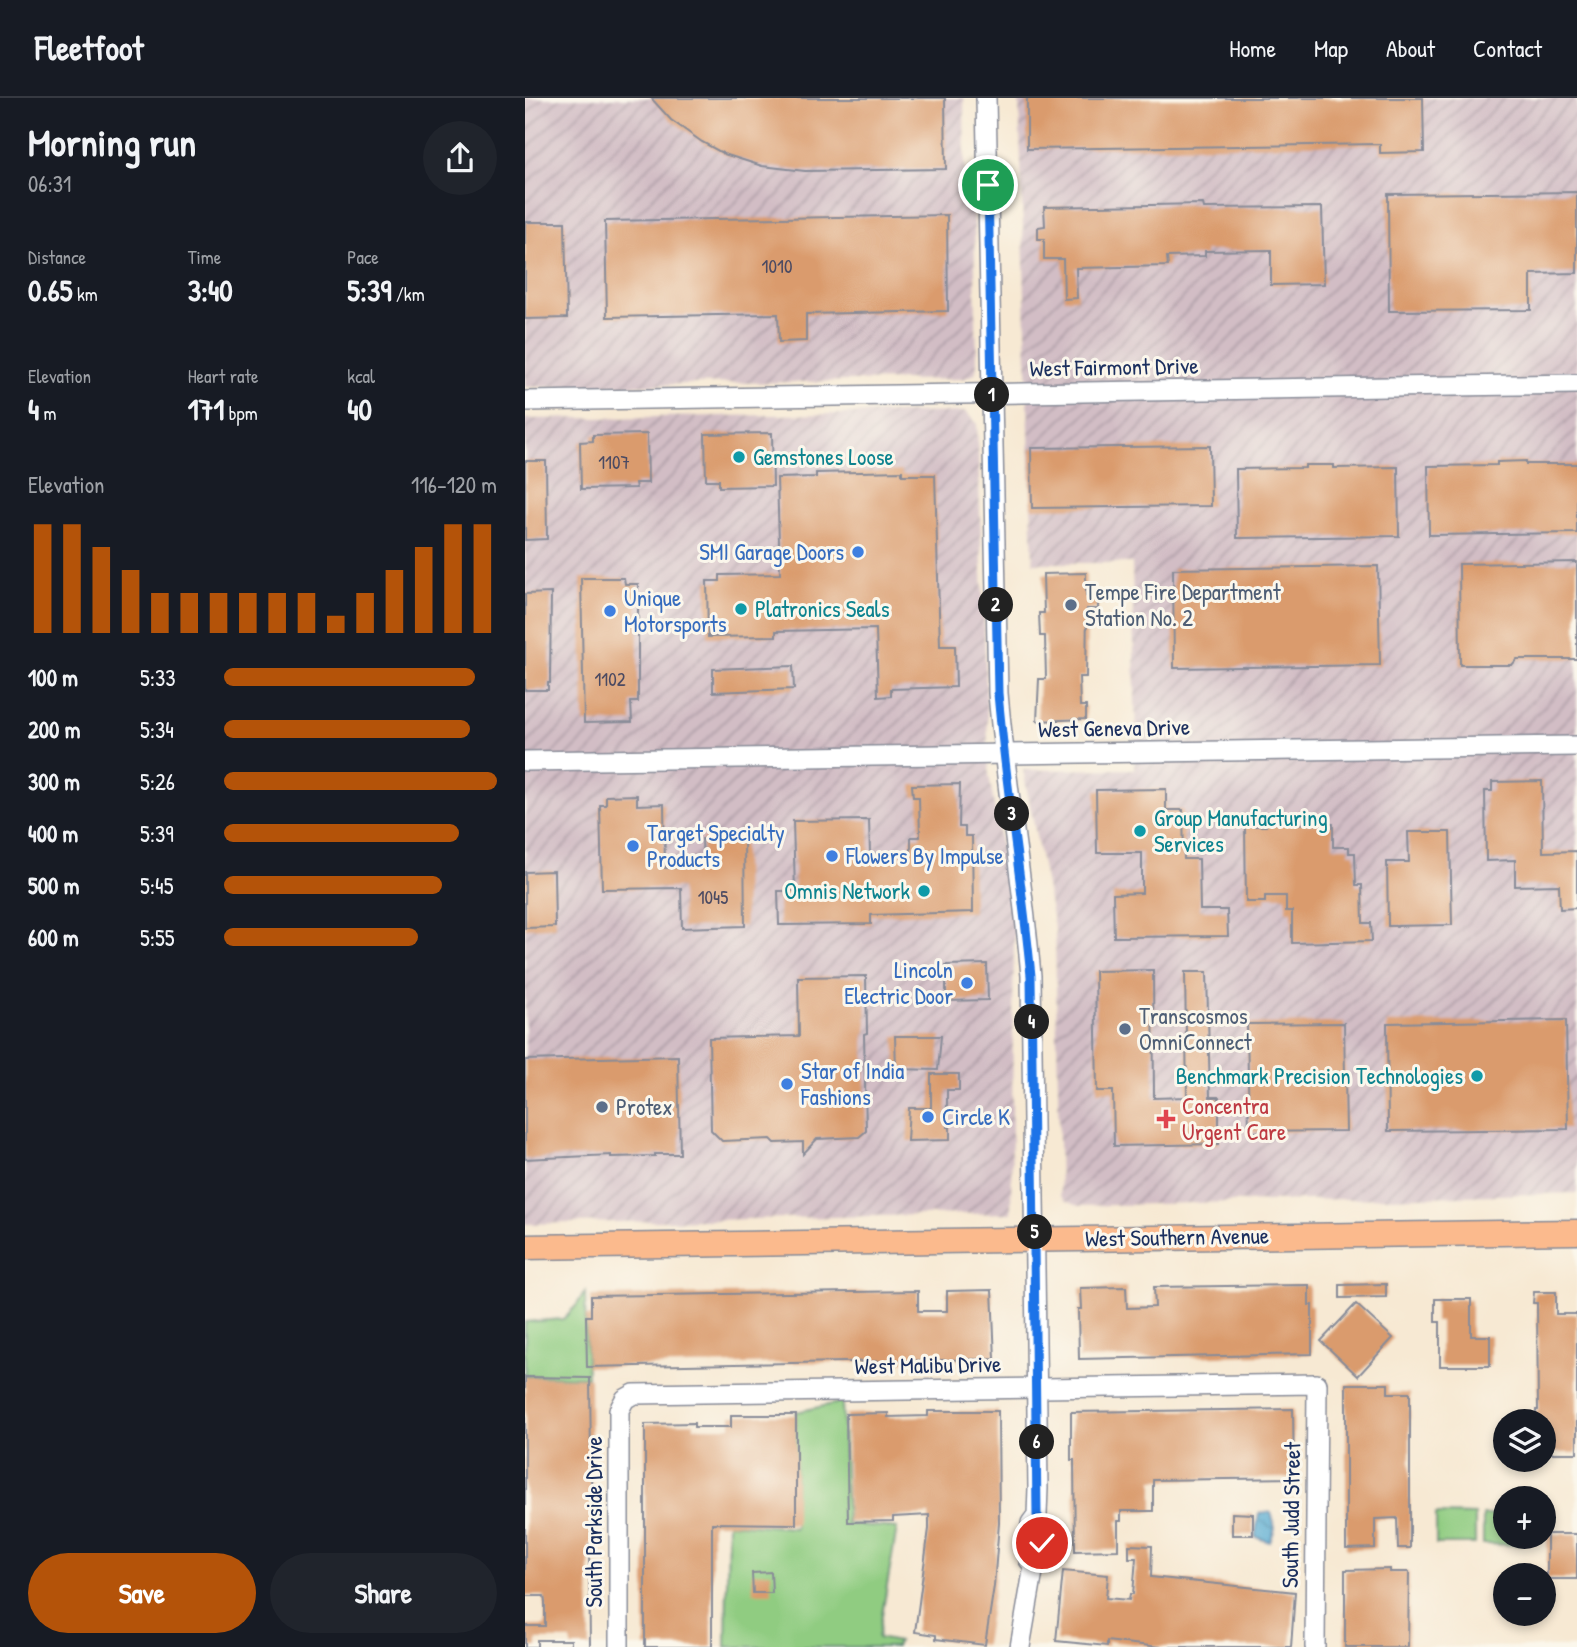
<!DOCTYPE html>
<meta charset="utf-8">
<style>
body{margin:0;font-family:"Patrick Hand",sans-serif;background:#20242c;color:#f1f3f6;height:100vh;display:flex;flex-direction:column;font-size:26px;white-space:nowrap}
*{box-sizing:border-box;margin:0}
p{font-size:23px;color:#9ea1a6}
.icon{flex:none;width:38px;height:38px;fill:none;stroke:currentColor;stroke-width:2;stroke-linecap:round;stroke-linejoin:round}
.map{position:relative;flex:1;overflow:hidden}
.side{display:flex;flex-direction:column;background:#171b24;width:525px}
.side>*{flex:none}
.controls{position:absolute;left:968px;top:1311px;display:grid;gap:14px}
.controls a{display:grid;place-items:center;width:63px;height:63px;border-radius:50%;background:#171b24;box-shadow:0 4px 10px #0003;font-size:35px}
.pin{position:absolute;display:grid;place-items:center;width:60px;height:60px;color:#fff;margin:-30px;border:4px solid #fff;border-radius:50%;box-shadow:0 2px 7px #0007}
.km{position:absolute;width:35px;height:35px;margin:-18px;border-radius:50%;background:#222;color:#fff;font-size:19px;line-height:35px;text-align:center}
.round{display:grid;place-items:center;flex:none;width:74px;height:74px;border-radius:37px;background:#20242c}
.overview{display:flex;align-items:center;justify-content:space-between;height:119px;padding:0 28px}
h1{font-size:38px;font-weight:700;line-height:52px}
.metrics{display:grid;grid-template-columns:repeat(3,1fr);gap:10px;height:119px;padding:7px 28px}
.metrics div{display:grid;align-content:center}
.metrics b{font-size:30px;font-weight:700}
.metrics small{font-size:19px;font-weight:400}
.metrics p{font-size:19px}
.chart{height:196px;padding:14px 28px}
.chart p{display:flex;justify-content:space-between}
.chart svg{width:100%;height:126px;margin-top:7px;stroke:#b45309;stroke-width:6}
.primary-button{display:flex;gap:14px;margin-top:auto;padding:14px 28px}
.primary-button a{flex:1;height:80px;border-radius:42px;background:#b45309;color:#fff;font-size:28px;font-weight:700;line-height:80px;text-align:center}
.primary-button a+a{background:#20242c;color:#f1f3f6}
ul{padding:0 28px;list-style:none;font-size:23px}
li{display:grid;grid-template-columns:112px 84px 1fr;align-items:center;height:52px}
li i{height:18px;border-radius:9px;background:#b45309}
header{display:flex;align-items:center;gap:42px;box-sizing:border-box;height:98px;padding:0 35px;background:#171b24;border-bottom:2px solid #363941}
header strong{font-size:33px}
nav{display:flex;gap:38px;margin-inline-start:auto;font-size:24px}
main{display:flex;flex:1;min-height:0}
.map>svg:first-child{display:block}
.industrial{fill:url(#industrial-furrows)}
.green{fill:#90cc81;stroke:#567e70;stroke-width:2}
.water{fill:url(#water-waves);stroke:#386d98;stroke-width:2}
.building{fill:#da9b6d}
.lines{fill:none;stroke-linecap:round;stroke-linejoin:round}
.minor-casing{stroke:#898c98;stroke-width:22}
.major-casing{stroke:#898c98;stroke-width:27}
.minor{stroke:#fff;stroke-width:19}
.major{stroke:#fbba8d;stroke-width:24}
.route-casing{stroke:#fff;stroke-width:14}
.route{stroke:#1a73e8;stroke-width:9}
.culture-dot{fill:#0f9aa8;stroke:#fbf7ec;stroke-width:2.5}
.shop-dot{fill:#3f7fe0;stroke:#fbf7ec;stroke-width:2.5}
.service-dot{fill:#5c6f8a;stroke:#fbf7ec;stroke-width:2.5}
.health-dot{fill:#e0444e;stroke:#fbf7ec;stroke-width:2.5}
.labels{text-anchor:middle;stroke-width:6;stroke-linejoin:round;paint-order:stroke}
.number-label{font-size:19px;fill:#4b4a62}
.street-label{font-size:23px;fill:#1b2f5e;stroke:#fbf7ec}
.culture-label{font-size:23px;fill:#0d838f;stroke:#fbf7ec;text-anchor:start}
.shop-label{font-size:23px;fill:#366cbe;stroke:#fbf7ec;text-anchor:start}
.service-label{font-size:23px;fill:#4e5e75;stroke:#fbf7ec;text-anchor:start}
.health-label{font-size:23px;fill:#be3a42;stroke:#fbf7ec;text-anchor:start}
</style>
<header>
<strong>Fleetfoot</strong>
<nav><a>Home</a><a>Map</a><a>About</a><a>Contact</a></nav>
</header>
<main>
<section class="side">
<div class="overview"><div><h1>Morning run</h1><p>06:31</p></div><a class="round"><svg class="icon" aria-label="share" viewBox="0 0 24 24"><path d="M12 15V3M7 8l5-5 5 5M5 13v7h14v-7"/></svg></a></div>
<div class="metrics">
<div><p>Distance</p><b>0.65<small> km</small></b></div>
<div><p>Time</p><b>3:40</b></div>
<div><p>Pace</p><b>5:39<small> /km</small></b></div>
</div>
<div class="metrics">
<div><p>Elevation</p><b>4<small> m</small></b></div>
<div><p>Heart rate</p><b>171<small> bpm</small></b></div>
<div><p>kcal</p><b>40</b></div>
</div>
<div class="chart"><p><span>Elevation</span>116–120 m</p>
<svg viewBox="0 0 160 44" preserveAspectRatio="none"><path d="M5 44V6M15 44V6M25 44V14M35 44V22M45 44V30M55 44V30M65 44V30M75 44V30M85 44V30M95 44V30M105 44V38M115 44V30M125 44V22M135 44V14M145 44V6M155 44V6"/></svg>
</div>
<ul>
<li><b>100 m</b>5:33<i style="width:92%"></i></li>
<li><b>200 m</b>5:34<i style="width:90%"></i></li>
<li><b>300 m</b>5:26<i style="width:100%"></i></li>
<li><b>400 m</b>5:39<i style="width:86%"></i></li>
<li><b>500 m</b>5:45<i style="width:80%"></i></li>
<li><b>600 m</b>5:55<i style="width:71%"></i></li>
</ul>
<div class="primary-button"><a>Save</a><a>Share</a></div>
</section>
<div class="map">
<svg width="1052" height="1549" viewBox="0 0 1052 1549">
<defs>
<pattern id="industrial-furrows" width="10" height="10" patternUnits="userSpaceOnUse" patternTransform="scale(1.75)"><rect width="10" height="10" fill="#d2bdc5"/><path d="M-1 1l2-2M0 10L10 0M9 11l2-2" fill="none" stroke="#aa9aa3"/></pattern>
<pattern id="water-waves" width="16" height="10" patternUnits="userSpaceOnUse" patternTransform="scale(1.75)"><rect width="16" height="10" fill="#56abd2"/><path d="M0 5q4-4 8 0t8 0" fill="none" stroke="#468cae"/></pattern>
</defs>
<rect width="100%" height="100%" fill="#fbf7ec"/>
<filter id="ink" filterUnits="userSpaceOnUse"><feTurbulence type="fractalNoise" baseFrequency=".0143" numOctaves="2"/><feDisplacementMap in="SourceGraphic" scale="14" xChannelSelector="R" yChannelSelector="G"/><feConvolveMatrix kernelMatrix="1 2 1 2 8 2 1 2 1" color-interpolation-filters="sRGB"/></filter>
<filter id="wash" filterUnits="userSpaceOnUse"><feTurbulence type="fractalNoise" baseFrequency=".00686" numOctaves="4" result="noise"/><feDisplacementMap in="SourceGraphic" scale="28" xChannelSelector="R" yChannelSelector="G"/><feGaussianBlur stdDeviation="1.57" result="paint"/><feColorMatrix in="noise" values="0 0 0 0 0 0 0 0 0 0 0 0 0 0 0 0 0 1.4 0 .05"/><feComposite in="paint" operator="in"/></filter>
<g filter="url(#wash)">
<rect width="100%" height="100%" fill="#f7e9d3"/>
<g class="industrial">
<polygon points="0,0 439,0 440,73 448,73 452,268 450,276 438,281 0,289"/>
<polygon points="494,0 1052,0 1052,1095 553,1108 539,1102 535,1097 530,833 498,672 609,671 611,639 607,465 508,465"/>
<polygon points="440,314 452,325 464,676 489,832 486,1115 0,1126 0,321"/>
</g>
<g class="green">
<polygon points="60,1194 62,1279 0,1278 0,1224 38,1221 51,1208"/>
<polygon points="317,1304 322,1426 372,1430 353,1540 373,1544 371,1549 201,1549 203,1425 270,1430 271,1314"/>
<polygon points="911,1416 950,1417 950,1446 911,1446"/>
<polygon points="958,1417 980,1417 980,1438 996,1439 996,1447 958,1446"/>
</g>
<polygon class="water" points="746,1414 750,1430 745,1444 730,1439 734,1415"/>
<g id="blocks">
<g class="building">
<polygon points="126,0 420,0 421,71 280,73 237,68 199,56 177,44 146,22"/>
<polygon points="502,0 898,0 899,54 855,55 855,46 502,51"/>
<polygon points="1052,94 1052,175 1006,176 1006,212 864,213 863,96"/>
<polygon points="678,106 679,110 797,109 799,186 746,187 746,152 680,153 680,158 642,159 643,168 551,170 552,200 539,201 538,161 519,161 519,141 513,141 513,129 520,128 519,109"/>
<polygon points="422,117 423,213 281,216 281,243 254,244 253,216 82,219 80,123"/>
<polygon points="0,124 40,124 42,220 0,221"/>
<polygon points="247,335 248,388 194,389 194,382 181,382 180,336"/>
<polygon points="122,336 123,385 110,385 111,390 56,391 55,344 68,343 68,337"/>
<polygon points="685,348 686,408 507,410 506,350"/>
<polygon points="0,363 21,363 22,441 0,442"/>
<polygon points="1001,363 1001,366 1052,366 1052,435 904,437 903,368 972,367 972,364"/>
<polygon points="780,367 809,367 809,370 873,369 874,438 712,440 711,371 780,370"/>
<polygon points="377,373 377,377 410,377 415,548 430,548 431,589 366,591 366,598 353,599 351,531 251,533 251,538 183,539 182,483 195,483 195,477 255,476 252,380 291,379 291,375"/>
<polygon points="1052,464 1052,561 992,561 987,567 935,567 934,466"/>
<polygon points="853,468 855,567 649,570 648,471"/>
<polygon points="561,475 561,498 573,498 573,511 562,511 561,579 554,579 555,608 561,608 561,621 512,623 514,581 521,581 520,538 515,538 514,515 519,515 518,476"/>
<polygon points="56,480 99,480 100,486 113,486 113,604 106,604 107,624 59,625"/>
<polygon points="26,495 25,585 23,585 23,592 0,592 0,496"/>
<polygon points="268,568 269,591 188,594 188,571"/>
<polygon points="1017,683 1018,754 1052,753 1052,810 1035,811 1034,787 990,788 990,762 961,763 960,693 967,693 967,684"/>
<polygon points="435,686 434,729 440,729 440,738 447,738 448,814 346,817 346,826 254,827 253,793 270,793 268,723 344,722 345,755 386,755 386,739 395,739 394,699 388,699 387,687"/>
<polygon points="641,691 641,712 658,712 659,761 674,761 675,812 702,812 703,838 589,839 588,796 617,795 617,755 572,755 571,692"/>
<polygon points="112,697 112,707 139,706 140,770 178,769 177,741 219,741 220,828 157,830 156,790 77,791 75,707 81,707 81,698"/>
<polygon points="741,725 808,726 808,749 824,749 824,755 830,755 831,787 837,787 838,825 846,825 847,843 767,845 767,813 761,813 761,798 740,798 740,804 721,804 720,728 741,728"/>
<polygon points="883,734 925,734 927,827 863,828 862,764 884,764"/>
<polygon points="29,773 30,829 0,830 0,774"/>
<polygon points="462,866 463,902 421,903 421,867"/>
<polygon points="628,872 629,1000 662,999 660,874 682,874 685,999 694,999 694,1046 589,1048 588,993 572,993 570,873"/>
<polygon points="341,878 342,935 339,936 341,1033 334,1039 292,1041 278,1056 278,1044 250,1045 246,1041 197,1043 186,1032 184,940 274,938 273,879"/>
<polygon points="1041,922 1043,1031 863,1033 862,925"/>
<polygon points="819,925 821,1033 724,1034 722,926"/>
<polygon points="370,938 416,938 413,972 371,971"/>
<polygon points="153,958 155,1056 130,1056 130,1058 86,1059 86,1057 0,1061 0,962"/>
<polygon points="406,976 434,976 434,992 422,992 422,1029 425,1029 425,1042 382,1043 384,1010 406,1010"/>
<polygon points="861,1186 861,1199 815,1200 815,1187"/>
<polygon points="784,1187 784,1207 787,1207 787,1256 554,1261 553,1211 556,1211 555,1190 601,1189 602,1210 630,1209 629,1189"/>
<polygon points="467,1192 470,1261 62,1269 61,1218 66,1218 66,1198 393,1193 393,1213 422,1213 422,1193"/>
<polygon points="1009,1194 1031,1194 1031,1216 1052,1216 1052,1355 1018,1355 1018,1323 1011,1323 1011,1312 1013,1312 1012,1205 1008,1205"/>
<polygon points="910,1201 946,1201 946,1238 965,1238 965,1268 915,1268 915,1224 910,1224"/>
<polygon points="831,1206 868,1240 833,1278 796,1243"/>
<polygon points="0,1279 65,1280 67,1446 64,1446 65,1549 46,1549 46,1542 12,1542 12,1549 0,1549 0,1528 20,1528 20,1504 19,1498 0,1498"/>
<polygon points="821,1286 863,1286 863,1295 885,1295 885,1450 873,1450 872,1420 850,1421 850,1450 821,1451"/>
<polygon points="768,1311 769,1380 628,1382 628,1413 596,1413 596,1423 593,1423 593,1452 550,1453 549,1362 546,1362 546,1314"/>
<polygon points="403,1313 473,1313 474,1425 469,1488 460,1547 411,1541 411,1537 390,1534 404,1431 404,1417 368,1419 368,1423 323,1424 321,1316 363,1315 363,1319 403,1318"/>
<polygon points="206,1317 271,1317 271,1426 187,1425 187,1549 120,1549 120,1326 169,1325 169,1329 206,1329"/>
<polygon points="707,1415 728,1416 728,1437 707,1437"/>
<rect x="1022" y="1436" width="30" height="45"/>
<polygon points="604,1447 627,1448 626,1479 770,1494 766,1549 635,1549 582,1543 582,1548 531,1543 538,1473 583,1477 581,1500 604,1502 605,1496 608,1496 611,1460 604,1460"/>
<polygon points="865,1471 865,1474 884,1474 883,1549 820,1549 820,1472"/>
<polygon points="246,1474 247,1495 228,1495 227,1475"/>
</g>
</g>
</g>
<g filter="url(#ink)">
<use href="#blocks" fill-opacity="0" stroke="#898c98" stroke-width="2"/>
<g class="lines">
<defs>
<g id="minor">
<path d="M 461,0 L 473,595 C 481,690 498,783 506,878 L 513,1390 L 512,1417 L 506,1425 L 504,1462 L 509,1468"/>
<polyline points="0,303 1052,286"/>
<polyline points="0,663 1052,648"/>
<polyline points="94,1549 94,1312 100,1301 109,1296 792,1286 790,1549"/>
<polyline points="495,1549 509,1468 516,1460"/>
</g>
<polyline id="major" points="0,1149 1052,1134"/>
</defs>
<use href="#minor" class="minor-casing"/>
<use href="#major" class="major-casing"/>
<use href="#minor" class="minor"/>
<use href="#major" class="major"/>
</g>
</g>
<g class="lines" filter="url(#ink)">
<defs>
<path id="route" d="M 463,87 L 473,595 C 481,690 497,783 506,878 L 512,1417 L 519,1426 L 517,1445"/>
</defs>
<use href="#route" class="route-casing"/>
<use href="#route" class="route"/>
</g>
<g class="culture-dot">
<circle cx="214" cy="359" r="7"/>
<circle cx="216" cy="511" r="7"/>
<circle cx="615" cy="733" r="7"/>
<circle cx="399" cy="793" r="7"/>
<circle cx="952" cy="978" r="7"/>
</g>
<g class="shop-dot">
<circle cx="333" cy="454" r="7"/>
<circle cx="85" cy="513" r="7"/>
<circle cx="108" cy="748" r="7"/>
<circle cx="307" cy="758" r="7"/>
<circle cx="442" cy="885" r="7"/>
<circle cx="262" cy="986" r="7"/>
<circle cx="403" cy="1019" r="7"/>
</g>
<g class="service-dot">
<circle cx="546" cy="507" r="7"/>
<circle cx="600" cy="931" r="7"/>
<circle cx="77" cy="1009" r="7"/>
</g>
<path class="health-dot" d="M637.5 1010.5h7v7h7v7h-7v7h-7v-7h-7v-7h7z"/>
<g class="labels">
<g class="number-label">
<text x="252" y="175">1010</text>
<text x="89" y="371">1107</text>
<text x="85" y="588">1102</text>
<text x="188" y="806">1045</text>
</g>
<g class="street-label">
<text transform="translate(589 269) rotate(-1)" y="8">West Fairmont Drive</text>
<text transform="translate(589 630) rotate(-1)" y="8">West Geneva Drive</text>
<text transform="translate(652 1139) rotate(-1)" y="8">West Southern Avenue</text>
<text transform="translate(403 1267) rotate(-1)" y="8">West Malibu Drive</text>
<text transform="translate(766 1417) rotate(-89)" y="8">South Judd Street</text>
<text transform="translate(69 1424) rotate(-90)" y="8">South Parkside Drive</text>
</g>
<g class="culture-label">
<text x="228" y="367">Gemstones Loose</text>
<text x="230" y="519">Platronics Seals</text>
<text x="629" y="728">Group Manufacturing<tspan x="629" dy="26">Services</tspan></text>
<text x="385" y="801" text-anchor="end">Omnis Network</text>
<text x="938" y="986" text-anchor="end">Benchmark Precision Technologies</text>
</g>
<g class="shop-label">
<text x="319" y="462" text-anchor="end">SMI Garage Doors</text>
<text x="99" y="508">Unique<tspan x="99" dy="26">Motorsports</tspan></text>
<text x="122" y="743">Target Specialty<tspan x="122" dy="26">Products</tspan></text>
<text x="321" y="766">Flowers By Impulse</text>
<text x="428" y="880" text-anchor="end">Lincoln<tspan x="428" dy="26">Electric Door</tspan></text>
<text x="276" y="981">Star of India<tspan x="276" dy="26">Fashions</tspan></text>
<text x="417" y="1027">Circle K</text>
</g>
<g class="service-label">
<text x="560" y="502">Tempe Fire Department<tspan x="560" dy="26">Station No. 2</tspan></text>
<text x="614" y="926">Transcosmos<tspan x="614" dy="26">OmniConnect</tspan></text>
<text x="91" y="1017">Protex</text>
</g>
<g class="health-label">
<text x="657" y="1016">Concentra<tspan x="657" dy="26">Urgent Care</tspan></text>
</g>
</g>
</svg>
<div class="controls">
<a><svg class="icon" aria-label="layers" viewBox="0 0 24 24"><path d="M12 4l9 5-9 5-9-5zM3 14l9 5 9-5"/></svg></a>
<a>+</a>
<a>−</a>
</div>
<div class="pin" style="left:463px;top:87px;background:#1e9e55"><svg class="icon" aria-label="arrive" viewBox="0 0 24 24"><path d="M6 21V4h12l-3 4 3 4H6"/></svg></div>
<div class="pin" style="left:517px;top:1445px;background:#d93025"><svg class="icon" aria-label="check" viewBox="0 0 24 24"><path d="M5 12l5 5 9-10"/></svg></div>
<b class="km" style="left:467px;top:297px">1</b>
<b class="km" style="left:471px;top:507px">2</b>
<b class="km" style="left:487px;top:716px">3</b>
<b class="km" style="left:507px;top:924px">4</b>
<b class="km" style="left:510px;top:1134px">5</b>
<b class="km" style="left:512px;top:1344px">6</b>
</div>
</main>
